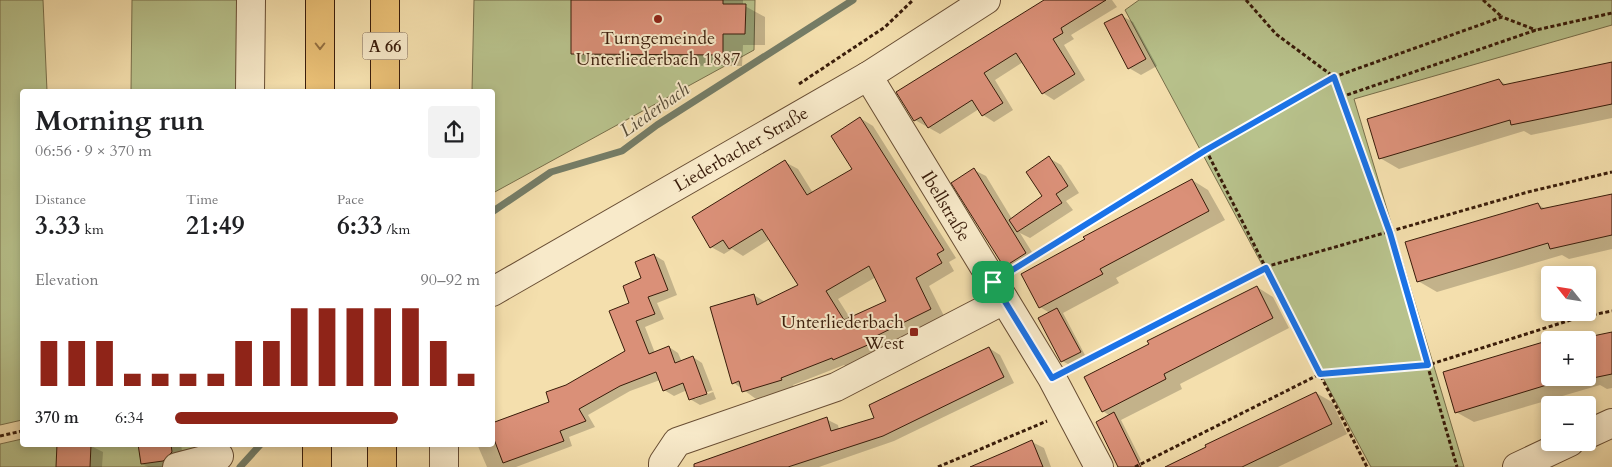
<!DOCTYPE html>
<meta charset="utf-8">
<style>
body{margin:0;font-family:Cardo,serif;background:#f2f2f2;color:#202124;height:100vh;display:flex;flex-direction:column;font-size:19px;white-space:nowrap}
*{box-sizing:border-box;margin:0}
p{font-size:16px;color:#757577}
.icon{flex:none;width:28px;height:28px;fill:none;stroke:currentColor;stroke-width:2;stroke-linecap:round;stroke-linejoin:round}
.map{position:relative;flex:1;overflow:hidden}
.drawer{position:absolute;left:20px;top:89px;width:475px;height:358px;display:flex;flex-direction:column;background:#fff;border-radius:5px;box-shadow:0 2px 8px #0003}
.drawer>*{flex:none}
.needle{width:32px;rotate:300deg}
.buttons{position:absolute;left:1541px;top:266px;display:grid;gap:10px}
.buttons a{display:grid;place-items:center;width:55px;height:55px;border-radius:5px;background:#fff;box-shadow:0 2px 8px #0003;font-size:25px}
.pin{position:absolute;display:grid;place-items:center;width:42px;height:42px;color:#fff;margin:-21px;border-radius:10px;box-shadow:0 2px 8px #0006}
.round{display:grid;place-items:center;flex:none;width:52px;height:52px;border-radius:5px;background:#f2f2f2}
.summary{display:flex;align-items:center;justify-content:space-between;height:85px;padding:0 15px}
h1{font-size:28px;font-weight:700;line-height:38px}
.stats{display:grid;grid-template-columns:repeat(3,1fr);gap:8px;height:85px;padding:5px 15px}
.stats div{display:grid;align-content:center}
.stats b{font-size:25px;font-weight:700}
.stats small{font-size:14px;font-weight:400}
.stats p{font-size:14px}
.chart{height:140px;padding:10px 15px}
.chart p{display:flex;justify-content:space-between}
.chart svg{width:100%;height:90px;margin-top:5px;stroke:#8f2418;stroke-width:6}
ul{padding:0 15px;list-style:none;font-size:16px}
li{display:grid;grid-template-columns:80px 60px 1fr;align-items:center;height:38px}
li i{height:12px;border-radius:6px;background:#8f2418}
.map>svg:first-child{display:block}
.green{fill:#b8c28c;stroke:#786f4b}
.shadow{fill:#0003;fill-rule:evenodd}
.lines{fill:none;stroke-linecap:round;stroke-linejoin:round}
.stream{stroke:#757d67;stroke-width:7}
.building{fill:#da9078;stroke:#391c0a;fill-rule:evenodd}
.minor-casing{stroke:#684d33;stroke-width:30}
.highway-casing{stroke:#391c0a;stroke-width:30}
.path{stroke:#391c0a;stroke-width:3;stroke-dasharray:4 2.5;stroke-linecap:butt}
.minor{stroke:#f8eaca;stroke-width:28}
.highway{stroke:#eac076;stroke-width:28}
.oneway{stroke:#926e40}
.route-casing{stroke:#fff;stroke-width:10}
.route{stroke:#1a73e8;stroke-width:6}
.poi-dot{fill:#8f2418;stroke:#f8eaca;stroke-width:2}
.labels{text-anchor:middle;stroke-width:4;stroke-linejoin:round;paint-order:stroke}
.shield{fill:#f8eaca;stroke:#725a44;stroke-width:1}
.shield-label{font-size:16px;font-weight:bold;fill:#391c0a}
.poi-label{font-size:18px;fill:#391c0a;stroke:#f8eaca}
.street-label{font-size:18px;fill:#391c0a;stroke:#f8eaca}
.water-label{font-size:19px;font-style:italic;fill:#574c38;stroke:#f8eaca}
</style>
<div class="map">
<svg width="1612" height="467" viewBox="0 0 1612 467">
<rect width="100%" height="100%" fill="#f4dfad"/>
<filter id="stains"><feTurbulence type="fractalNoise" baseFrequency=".004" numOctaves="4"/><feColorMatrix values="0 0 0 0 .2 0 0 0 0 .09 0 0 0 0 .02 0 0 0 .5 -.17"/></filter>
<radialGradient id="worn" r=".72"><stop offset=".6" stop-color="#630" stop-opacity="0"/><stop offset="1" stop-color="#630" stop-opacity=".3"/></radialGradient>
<g class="green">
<polygon points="0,0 43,0 47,91 22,91 22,420 0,425"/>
<polygon points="132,0 238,0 237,91 131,91"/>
<polygon points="474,0 755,0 754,50 493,193 492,91 472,91"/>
<polygon points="1139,0 1612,0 1612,25 1354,99 1464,467 1371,467 1125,10"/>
<polygon points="22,439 22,444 202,444 207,467 0,467 0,444"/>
</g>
<g class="shadow">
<polygon points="572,0 743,0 743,5 765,17 765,45 743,45 742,66 592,65 572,53"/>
<polygon points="1046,0 1112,0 1117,7 1071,35 1074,39 1064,45 1085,80 1054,100 1043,93 1023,62 995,80 1013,110 994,122 983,115 979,109 940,134 915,120"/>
<polygon points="1122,16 1133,22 1157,66 1141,75 1129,68"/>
<polygon points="1612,65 1612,118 1531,135 1524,131 1399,169 1380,158 1499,80 1508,86"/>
<path d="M 860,118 L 873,126 L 956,258 L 949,262 L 954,271 L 929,286 L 944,316 L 880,347 L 882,351 L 847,367 L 844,365 L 793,385 L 794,387 L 756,399 L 734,383 L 754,295 L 765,302 L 799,286 L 770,239 L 743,256 L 732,249 L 724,254 L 711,247 L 785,162 L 798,169 L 813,193 L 854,169 ZM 876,277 L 888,301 L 850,318 L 838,299 Z"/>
<polygon points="1049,158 1061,165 1079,193 1066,201 1073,210 1030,238 1020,233 1037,260 1017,272 1005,266 974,170 986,176 1012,219 1044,196"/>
<polygon points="1192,180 1208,190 1225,220 1116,278 1119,283 1063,313 1085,355 1068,364 1062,361 1050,313 1040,307"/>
<polygon points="1612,195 1612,249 1569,259 1562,255 1437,292 1418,281 1537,204 1546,209"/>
<path d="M 654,255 L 664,261 L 677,295 L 657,303 L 664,319 L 645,327 L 655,353 L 669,347 L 678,353 L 682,362 L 693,357 L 702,363 L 716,399 L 700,405 L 690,399 L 687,390 L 674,396 L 664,390 L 660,380 L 630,391 L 588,415 L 595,427 L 569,437 L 572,446 L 516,467 L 487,467 L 477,444 L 492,444 L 492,417 L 495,423 L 551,402 L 566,386 L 627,352 L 631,304 ZM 713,390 L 713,392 L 695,399 L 695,397 Z"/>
<polygon points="1257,287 1273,297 1289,328 1180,384 1182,389 1121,420 1141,460 1128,467 1122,467 1110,416 1103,411"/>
<polygon points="1612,333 1612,388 1607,389 1600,385 1474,422 1456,412 1550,342 1550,378 1588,378 1588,340 1556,340 1575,334 1584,339"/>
<polygon points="989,348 1000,355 1014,383 894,441 819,467 704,467 826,419 838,425 839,430 876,418"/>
<polygon points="1316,393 1332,402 1347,434 1278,467 1168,467"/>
<polygon points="1032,442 1044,448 1051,467 974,467"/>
<polygon points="59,444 91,446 103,452 102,467 57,467"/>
<polygon points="139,444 181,444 183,459 175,467 148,467 142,464"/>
</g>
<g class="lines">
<g class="stream">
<polyline points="492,212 551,172 622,151 657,125 853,0"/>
<polyline points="240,467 261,444"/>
</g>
</g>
<g class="building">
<polygon points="571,0 723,0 723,4 746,4 745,34 723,34 723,55 571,54"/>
<polygon points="1044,0 1106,0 1061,28 1063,33 1053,39 1075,74 1042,94 1016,53 984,73 1003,103 982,116 972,100 928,128 921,117 914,121 896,92"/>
<polygon points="1122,14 1146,59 1128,69 1104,23"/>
<polygon points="1612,62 1612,104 1511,125 1510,120 1379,159 1367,119 1499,79 1503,85"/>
<path d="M 860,117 L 944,250 L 937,254 L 942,263 L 916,278 L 931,309 L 868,340 L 870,344 L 833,360 L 832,358 L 781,378 L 782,380 L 742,392 L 739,381 L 732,384 L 710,307 L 754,294 L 757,305 L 798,285 L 762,229 L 729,249 L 723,240 L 710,248 L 692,217 L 785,160 L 807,195 L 852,169 L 831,136 ZM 869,266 L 886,301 L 844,320 L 826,291 Z"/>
<polygon points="1049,156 1068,186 1056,194 1062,203 1017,232 1009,220 1042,196 1026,172"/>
<polygon points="974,168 1026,253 1004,267 951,183"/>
<polygon points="1192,179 1209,211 1100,269 1103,274 1039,308 1021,274 1085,239 1083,237"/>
<polygon points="1612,194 1612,235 1550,249 1548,243 1417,282 1405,242 1538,203 1541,209"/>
<polygon points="654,254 668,290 648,297 655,314 636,321 649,354 669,346 675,363 693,356 707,394 689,400 683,383 663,391 656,372 620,386 579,409 586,421 560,431 564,441 503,463 492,434 492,423 549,402 546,392 566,385 625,351 609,311 629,303 623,286 641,278 635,262"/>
<polygon points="1257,286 1273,318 1164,374 1166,379 1102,412 1084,377 1149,344 1147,341"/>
<polygon points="1057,308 1081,352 1061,362 1038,318"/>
<polygon points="1612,332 1612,374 1588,379 1588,337"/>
<polygon points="1550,340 1550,384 1455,413 1443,372"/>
<polygon points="989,347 1004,377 883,436 788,467 694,467 694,464 827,417 831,431 874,418 869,405"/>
<polygon points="1316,392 1332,424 1242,467 1165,467 1206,447 1205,445"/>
<polygon points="1114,412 1141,467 1118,467 1096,422"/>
<polygon points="1032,440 1043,467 970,467 1012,449"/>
<polygon points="57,444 91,445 90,467 56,467"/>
<polygon points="138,444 171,444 172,452 163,461 141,464"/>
</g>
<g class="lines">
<defs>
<g id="minor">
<polyline points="868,76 1052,378 1099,467"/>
<polyline points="250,91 251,0"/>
<polyline points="492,292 868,76 986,0"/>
<polyline points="1588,434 1612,423"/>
<polyline points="444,444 444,467"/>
<polyline points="177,467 219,456"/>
<polyline points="663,467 663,463 677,442 836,387 1004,300"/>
<polyline points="1517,467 1570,442"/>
</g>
<g id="highway">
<polyline points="320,91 320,0"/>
<polyline points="385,91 385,0"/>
<polyline points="317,467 317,444"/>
<polyline points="382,467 382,444"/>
</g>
</defs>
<use href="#minor" class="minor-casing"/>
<use href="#highway" class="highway-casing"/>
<g class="path">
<polyline points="1246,0 1276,34 1334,77 1502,17 1536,30"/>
<polyline points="1483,0 1502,17"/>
<polyline points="799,84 885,27 913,0"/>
<polyline points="1341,97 1536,30 1612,13"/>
<polyline points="1206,150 1367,467"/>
<polyline points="1014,269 1206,150 1334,77 1389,233 1457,467"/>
<polyline points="1075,366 1265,267 1528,192 1612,172"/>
<polyline points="0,436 22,431"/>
<polyline points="938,467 1047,421"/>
<polyline points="1135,467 1320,374 1428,365 1577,318 1612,311"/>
</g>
<use href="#minor" class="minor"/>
<use href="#highway" class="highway"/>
</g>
<defs><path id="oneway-chevron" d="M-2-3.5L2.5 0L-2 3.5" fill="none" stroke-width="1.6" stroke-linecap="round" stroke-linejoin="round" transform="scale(1.25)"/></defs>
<use class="oneway" href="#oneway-chevron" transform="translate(320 46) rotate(90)"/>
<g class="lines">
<defs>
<polygon id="route" points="1334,77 1390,233 1428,365 1320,374 1266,268 1052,378 993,282 1206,150"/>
</defs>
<use href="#route" class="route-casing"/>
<use href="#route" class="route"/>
</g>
<g class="poi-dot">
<circle cx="658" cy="19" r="5"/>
<rect x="909" y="327" width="10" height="10" rx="2.5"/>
</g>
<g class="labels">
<rect class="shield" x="362.5" y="32.5" width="45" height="27" rx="4"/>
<g class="shield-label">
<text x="385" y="52">A 66</text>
</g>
<g class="poi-label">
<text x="658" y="44">Turngemeinde<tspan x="658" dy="21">Unterliederbach 1887</tspan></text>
<text x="904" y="328" text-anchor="end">Unterliederbach<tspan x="904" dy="21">West</tspan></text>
</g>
<g class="street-label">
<text transform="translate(741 149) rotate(-30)" y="6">Liederbacher Straße</text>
<text transform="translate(946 206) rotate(59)" y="6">Ibellstraße</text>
</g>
<g class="water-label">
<text transform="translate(654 109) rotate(-35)" y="7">Liederbach</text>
</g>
</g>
<rect width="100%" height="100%" filter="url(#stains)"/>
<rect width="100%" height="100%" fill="url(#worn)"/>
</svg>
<div class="buttons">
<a><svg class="needle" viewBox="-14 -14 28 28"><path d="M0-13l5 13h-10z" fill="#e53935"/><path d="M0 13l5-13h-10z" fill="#757577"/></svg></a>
<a>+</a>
<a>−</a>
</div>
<div class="pin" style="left:993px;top:282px;background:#1e9e55"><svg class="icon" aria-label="arrive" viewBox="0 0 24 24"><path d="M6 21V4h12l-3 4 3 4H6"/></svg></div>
<section class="drawer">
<div class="summary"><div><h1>Morning run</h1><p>06:56 · 9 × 370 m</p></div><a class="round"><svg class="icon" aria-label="share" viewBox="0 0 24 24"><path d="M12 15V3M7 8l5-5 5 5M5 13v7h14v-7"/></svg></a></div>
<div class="stats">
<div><p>Distance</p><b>3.33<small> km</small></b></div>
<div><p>Time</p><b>21:49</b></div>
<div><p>Pace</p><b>6:33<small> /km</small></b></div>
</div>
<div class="chart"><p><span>Elevation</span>90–92 m</p>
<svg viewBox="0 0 160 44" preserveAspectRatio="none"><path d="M5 44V22M15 44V22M25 44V22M35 44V38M45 44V38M55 44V38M65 44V38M75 44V22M85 44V22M95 44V6M105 44V6M115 44V6M125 44V6M135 44V6M145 44V22M155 44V38"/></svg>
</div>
<ul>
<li><b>370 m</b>6:34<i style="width:73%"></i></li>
</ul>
</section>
</div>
